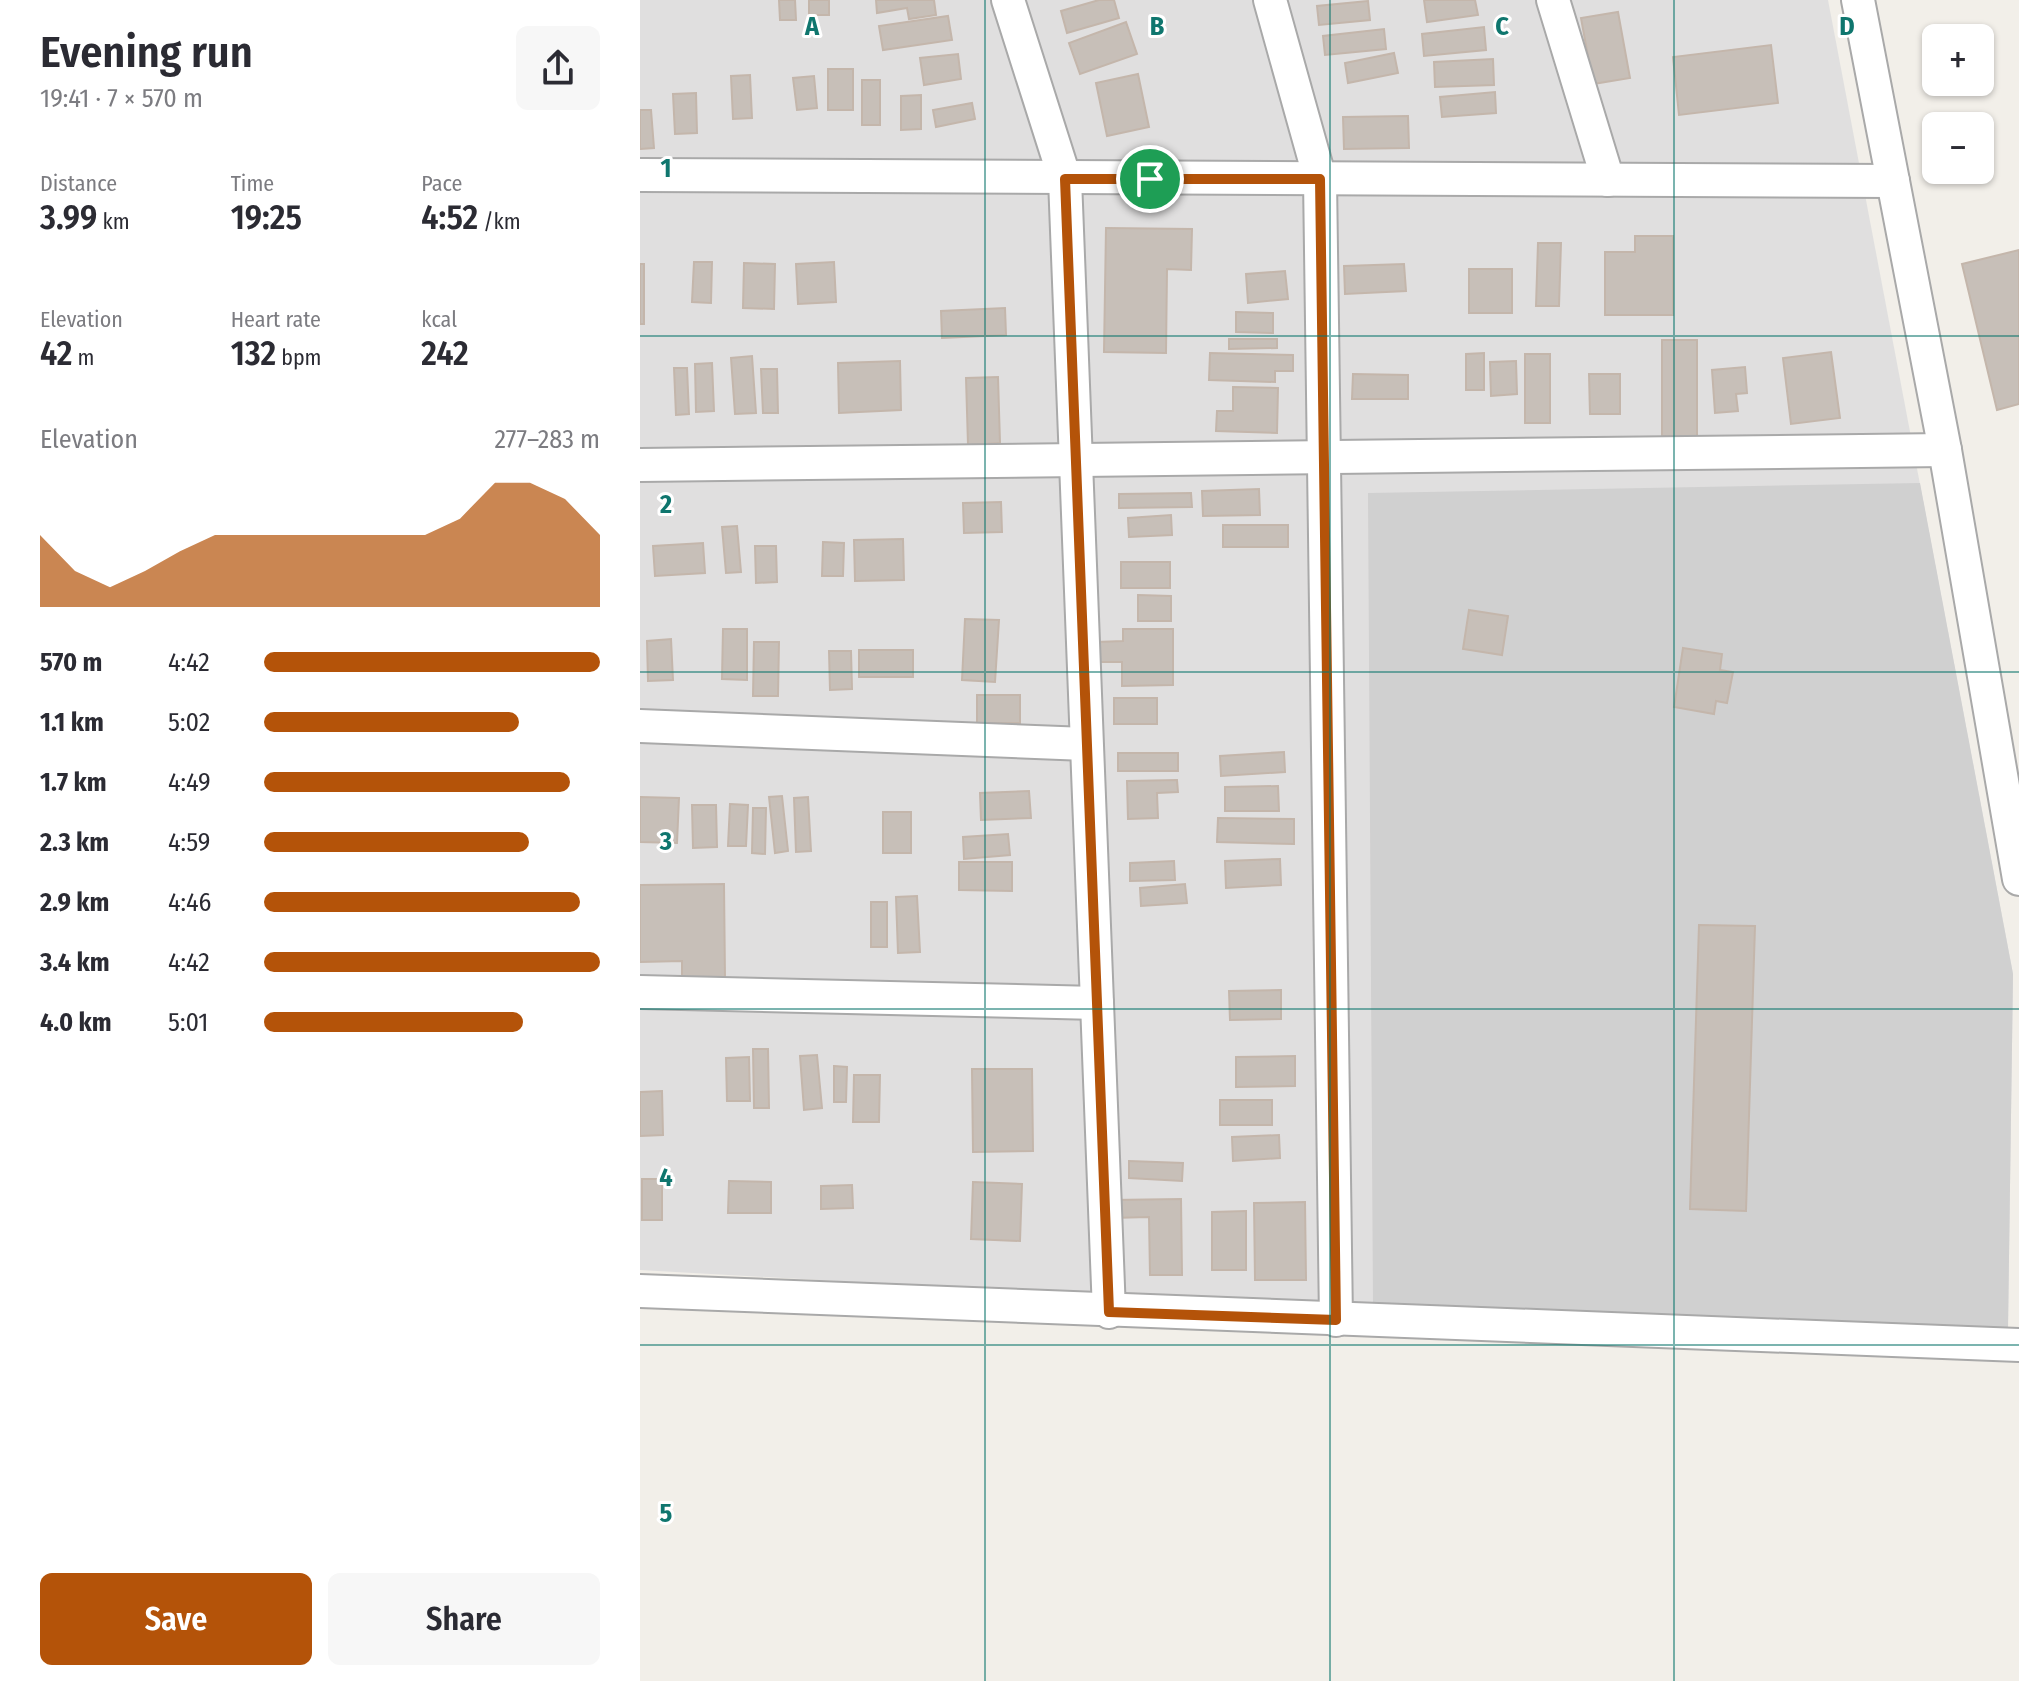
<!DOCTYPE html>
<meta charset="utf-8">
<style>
body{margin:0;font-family:"Fira Sans Condensed",sans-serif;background:#f7f7f7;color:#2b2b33;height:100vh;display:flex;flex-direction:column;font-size:30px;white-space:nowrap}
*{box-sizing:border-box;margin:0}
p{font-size:26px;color:#7c7c81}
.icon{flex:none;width:44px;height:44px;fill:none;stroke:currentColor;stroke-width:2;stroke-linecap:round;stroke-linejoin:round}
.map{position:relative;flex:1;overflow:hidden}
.details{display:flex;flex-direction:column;background:#fff;width:640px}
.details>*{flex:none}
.controls{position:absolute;left:1282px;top:24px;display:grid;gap:16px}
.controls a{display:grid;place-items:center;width:72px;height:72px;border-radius:12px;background:#fff;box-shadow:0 2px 6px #0004;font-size:40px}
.pin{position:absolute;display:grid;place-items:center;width:68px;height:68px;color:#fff;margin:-34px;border:4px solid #fff;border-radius:50%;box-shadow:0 2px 8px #0007}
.round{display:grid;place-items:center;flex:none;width:84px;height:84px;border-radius:12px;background:#f7f7f7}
.head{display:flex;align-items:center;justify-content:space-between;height:136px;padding:0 40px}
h1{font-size:44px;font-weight:600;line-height:60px}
.stats{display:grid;grid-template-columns:repeat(3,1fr);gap:12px;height:136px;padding:8px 40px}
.stats div{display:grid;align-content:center}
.stats b{font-size:34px;font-weight:600}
.stats small{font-size:22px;font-weight:400}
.stats p{font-size:22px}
.chart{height:224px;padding:16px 40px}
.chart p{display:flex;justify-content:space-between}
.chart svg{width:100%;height:144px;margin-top:8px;fill:#b45309;opacity:.7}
.button{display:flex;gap:16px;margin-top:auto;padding:16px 40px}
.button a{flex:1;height:92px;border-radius:12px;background:#b45309;color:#fff;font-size:32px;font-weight:600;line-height:92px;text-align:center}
.button a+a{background:#f7f7f7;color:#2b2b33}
ul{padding:0 40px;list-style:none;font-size:26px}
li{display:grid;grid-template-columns:128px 96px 1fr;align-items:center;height:60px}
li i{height:20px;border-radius:10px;background:#b45309}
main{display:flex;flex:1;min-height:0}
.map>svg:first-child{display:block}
.residential{fill:#e0dfdf}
.religious{fill:#d0d0d0}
.building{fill:#c7bfb8;stroke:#c4b6ab;stroke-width:2}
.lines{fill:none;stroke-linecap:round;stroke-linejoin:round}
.minor-casing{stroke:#a9a9a9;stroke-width:36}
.minor{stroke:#fff;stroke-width:32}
.route-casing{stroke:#fff;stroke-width:16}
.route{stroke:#b45309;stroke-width:10}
.grid{fill:none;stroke:#0f766e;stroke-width:2;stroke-opacity:0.55}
.grid-label{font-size:26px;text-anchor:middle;font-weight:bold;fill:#0f766e;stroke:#fff;stroke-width:6;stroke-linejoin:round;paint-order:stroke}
</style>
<main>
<section class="details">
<div class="head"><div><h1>Evening run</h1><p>19:41 · 7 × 570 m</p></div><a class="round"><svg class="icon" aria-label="share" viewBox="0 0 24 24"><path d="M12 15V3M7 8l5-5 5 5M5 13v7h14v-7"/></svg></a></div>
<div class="stats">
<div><p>Distance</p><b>3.99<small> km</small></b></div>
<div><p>Time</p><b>19:25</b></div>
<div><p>Pace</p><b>4:52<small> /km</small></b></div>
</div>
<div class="stats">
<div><p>Elevation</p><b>42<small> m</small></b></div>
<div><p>Heart rate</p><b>132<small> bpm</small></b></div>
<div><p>kcal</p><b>242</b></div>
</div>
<div class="chart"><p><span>Elevation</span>277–283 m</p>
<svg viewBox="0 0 160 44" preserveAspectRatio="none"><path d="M0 44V22L10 33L20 38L30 33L40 27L50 22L60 22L70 22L80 22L90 22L100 22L110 22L120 17L130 6L140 6L150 11L160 22V44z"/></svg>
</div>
<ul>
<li><b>570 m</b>4:42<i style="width:100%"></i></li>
<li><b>1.1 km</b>5:02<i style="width:76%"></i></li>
<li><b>1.7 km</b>4:49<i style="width:91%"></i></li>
<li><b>2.3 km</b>4:59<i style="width:79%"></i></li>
<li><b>2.9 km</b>4:46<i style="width:94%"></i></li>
<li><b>3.4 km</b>4:42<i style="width:100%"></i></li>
<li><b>4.0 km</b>5:01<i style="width:77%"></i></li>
</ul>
<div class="button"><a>Save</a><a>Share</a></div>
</section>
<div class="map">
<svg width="1379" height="1681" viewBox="0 0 1379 1681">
<rect width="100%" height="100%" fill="#f2efe9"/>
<polygon class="residential" points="0,0 1188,0 1373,974 1368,1328 410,1293 0,1270"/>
<polygon class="religious" points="1280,483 1373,974 1368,1328 733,1305 728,493"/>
<g class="building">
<polygon points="139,0 155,0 156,20 140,20"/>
<rect x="169" y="0" width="20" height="15"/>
<polygon points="236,0 294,0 296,15 269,19 267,8 237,13"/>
<polygon points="459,0 474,0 479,18 427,33 421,11"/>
<polygon points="784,0 835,0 838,15 787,22"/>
<polygon points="728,1 730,20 679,25 677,6"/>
<polygon points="978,12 990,78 953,84 941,18"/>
<polygon points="308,16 312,40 243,50 239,26"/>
<polygon points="486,22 497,54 440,74 429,43"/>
<polygon points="844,27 846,50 784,56 782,34"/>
<polygon points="744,29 746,49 685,55 683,36"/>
<polygon points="1131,45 1138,103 1039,115 1033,57"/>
<polygon points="754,53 758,73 708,83 705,63"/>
<polygon points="318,54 321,79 284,85 280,58"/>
<polygon points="853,59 854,85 795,87 794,62"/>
<rect x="188" y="69" width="25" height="41"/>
<polygon points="498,74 509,127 467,136 456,83"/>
<polygon points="110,75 112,118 93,119 91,76"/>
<polygon points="174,76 177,108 157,110 153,78"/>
<rect x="222" y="80" width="18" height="45"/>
<polygon points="855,92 856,113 802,117 800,97"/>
<polygon points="56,93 57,133 35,134 33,94"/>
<polygon points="281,95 281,129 261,130 261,96"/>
<polygon points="332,103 335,119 296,127 293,110"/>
<polygon points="0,110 11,110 14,148 0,149"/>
<polygon points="768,116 769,148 704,149 703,117"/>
<polygon points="466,228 552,229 551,270 527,269 526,353 464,352"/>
<polygon points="995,236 1033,236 1033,315 965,315 965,252 995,252"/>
<polygon points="898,243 921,243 919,306 896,306"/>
<polygon points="1379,250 1379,404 1357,410 1322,264"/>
<polygon points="54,262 72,262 71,303 52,302"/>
<polygon points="194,262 196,302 158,304 156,264"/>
<polygon points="104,263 135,264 134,309 103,308"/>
<rect x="0" y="264" width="4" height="60"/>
<polygon points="764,264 766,291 705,294 704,266"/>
<rect x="829" y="269" width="43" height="44"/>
<polygon points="645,271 648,299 608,303 606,274"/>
<polygon points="365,308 366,335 302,338 301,311"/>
<polygon points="596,312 633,313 633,333 596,332"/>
<polygon points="589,339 637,339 637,348 589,349"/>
<rect x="1022" y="340" width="35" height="96"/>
<polygon points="1191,352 1200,418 1151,424 1143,358"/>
<polygon points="570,353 653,355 653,371 635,371 635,382 569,380"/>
<polygon points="844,353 844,390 826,390 826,354"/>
<rect x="885" y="354" width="25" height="69"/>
<polygon points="112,356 116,413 95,414 91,358"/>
<polygon points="260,361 261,410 199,413 198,363"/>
<polygon points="876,361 877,394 851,396 850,362"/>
<polygon points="72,363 74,411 56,412 55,364"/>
<polygon points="1105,367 1107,393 1096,394 1098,411 1075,413 1072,370"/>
<polygon points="34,368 47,368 49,414 36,415"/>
<polygon points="121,369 137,369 138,413 123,413"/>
<polygon points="713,374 768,375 768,399 712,399"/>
<polygon points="949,374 980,374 980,414 950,414"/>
<polygon points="358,377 360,443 328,445 326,378"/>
<polygon points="593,387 638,388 637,433 576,431 577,411 593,411"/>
<polygon points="619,489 620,515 563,516 562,491"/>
<polygon points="551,493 552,507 479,508 479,494"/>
<polygon points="361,502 362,532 324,533 323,503"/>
<polygon points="531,515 532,535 489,537 488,518"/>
<rect x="583" y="525" width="65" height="22"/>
<polygon points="97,526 101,572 86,573 82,527"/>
<polygon points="263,539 264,580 215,581 214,540"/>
<polygon points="183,542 204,543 203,576 182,576"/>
<polygon points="63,543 65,573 15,576 13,546"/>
<polygon points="115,546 136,546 137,582 116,583"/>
<rect x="481" y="562" width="49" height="26"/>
<polygon points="498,595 531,596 531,621 498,621"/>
<polygon points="829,610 868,616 862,655 823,649"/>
<polygon points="325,619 359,620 355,682 322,680"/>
<polygon points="83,629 107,629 107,680 82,679"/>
<polygon points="483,629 533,629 533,685 482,686 482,662 457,662 457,642 483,641"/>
<polygon points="31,639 33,680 8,681 7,641"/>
<polygon points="114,642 139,642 138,696 113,696"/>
<polygon points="1043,648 1082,654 1080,670 1093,672 1087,703 1076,701 1074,714 1034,707"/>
<rect x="219" y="650" width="54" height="27"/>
<polygon points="189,651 211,651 212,689 190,690"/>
<rect x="337" y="695" width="43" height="28"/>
<rect x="474" y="698" width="43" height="26"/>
<polygon points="644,752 645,772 581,776 580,756"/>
<rect x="478" y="753" width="60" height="18"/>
<polygon points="537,780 538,792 517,793 518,818 488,819 487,781"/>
<polygon points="638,786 639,811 585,811 585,787"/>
<polygon points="389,791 391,818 341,820 340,793"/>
<polygon points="142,796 148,851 135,853 129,797"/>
<polygon points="0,797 39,798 37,843 0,842"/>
<polygon points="168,797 171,851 156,852 154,798"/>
<polygon points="90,804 108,805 106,846 88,846"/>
<polygon points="52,805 76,805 77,847 53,848"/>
<polygon points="113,808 126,808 125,854 112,853"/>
<rect x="243" y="812" width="28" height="41"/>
<polygon points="578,818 654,819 654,844 577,842"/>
<polygon points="368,834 370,855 324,859 323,837"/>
<polygon points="640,859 641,885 586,888 585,861"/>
<polygon points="534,861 535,880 490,881 490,863"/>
<polygon points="319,862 372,862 372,891 319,890"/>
<polygon points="84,884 85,979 42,980 42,961 0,962 0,885"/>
<polygon points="545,884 547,903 501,906 500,888"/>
<polygon points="277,896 280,952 258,953 256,897"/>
<rect x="231" y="902" width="16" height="45"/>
<polygon points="1059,925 1115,926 1106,1211 1050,1209"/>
<polygon points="641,990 641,1019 590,1020 589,991"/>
<polygon points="113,1049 128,1049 129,1108 114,1108"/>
<polygon points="177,1055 182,1108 164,1110 160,1056"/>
<polygon points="655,1056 655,1086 596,1087 596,1057"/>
<polygon points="109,1057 110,1101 87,1101 86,1058"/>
<polygon points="194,1066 207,1067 206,1102 194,1102"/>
<polygon points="332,1069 392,1069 393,1151 333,1152"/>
<polygon points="214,1075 240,1075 239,1122 213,1122"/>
<polygon points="22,1091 23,1135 0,1136 0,1092"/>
<rect x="580" y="1100" width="52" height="25"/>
<polygon points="639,1135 640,1158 593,1161 592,1137"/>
<polygon points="489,1161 543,1163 542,1181 489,1178"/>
<rect x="2" y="1179" width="20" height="41"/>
<polygon points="89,1181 131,1182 131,1213 88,1213"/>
<polygon points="333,1182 382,1184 380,1241 331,1239"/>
<polygon points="212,1185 213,1208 181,1209 181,1186"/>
<polygon points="541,1199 542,1275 510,1275 509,1217 472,1218 472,1200"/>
<polygon points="665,1202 666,1280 615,1280 614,1203"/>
<polygon points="606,1211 606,1270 572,1270 572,1212"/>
</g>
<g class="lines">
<defs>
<g id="minor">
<polyline points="368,0 425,179 469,1312"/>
<polyline points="630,0 680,179 696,1320"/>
<polyline points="913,0 968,180"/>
<polyline points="1218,0 1305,450 1379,879"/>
<polyline points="0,175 1253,181"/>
<polyline points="0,465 1305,450"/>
<polyline points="0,726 446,744"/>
<polyline points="0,992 457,1003"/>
<polyline points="0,1291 1379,1345"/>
</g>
</defs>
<use href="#minor" class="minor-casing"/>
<use href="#minor" class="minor"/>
</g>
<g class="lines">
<defs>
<polygon id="route" points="425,179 680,179 696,1320 469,1312"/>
</defs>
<use href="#route" class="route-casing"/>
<use href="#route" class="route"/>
</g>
<path class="grid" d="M 345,0 L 345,1681M 690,0 L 690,1681M 1034,0 L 1034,1681M 0,336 L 1379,336M 0,672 L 1379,672M 0,1009 L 1379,1009M 0,1345 L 1379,1345"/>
<g class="grid-label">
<text x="172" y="35">A</text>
<text x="517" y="35">B</text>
<text x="862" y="35">C</text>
<text x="1207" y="35">D</text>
<text x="26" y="177">1</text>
<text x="26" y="513">2</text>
<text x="26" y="850">3</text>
<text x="26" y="1186">4</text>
<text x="26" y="1522">5</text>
</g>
</svg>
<div class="controls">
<a>+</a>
<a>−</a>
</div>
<div class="pin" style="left:510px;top:179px;background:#1e9e55"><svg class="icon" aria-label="arrive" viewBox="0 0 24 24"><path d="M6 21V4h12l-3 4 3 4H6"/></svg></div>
</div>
</main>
